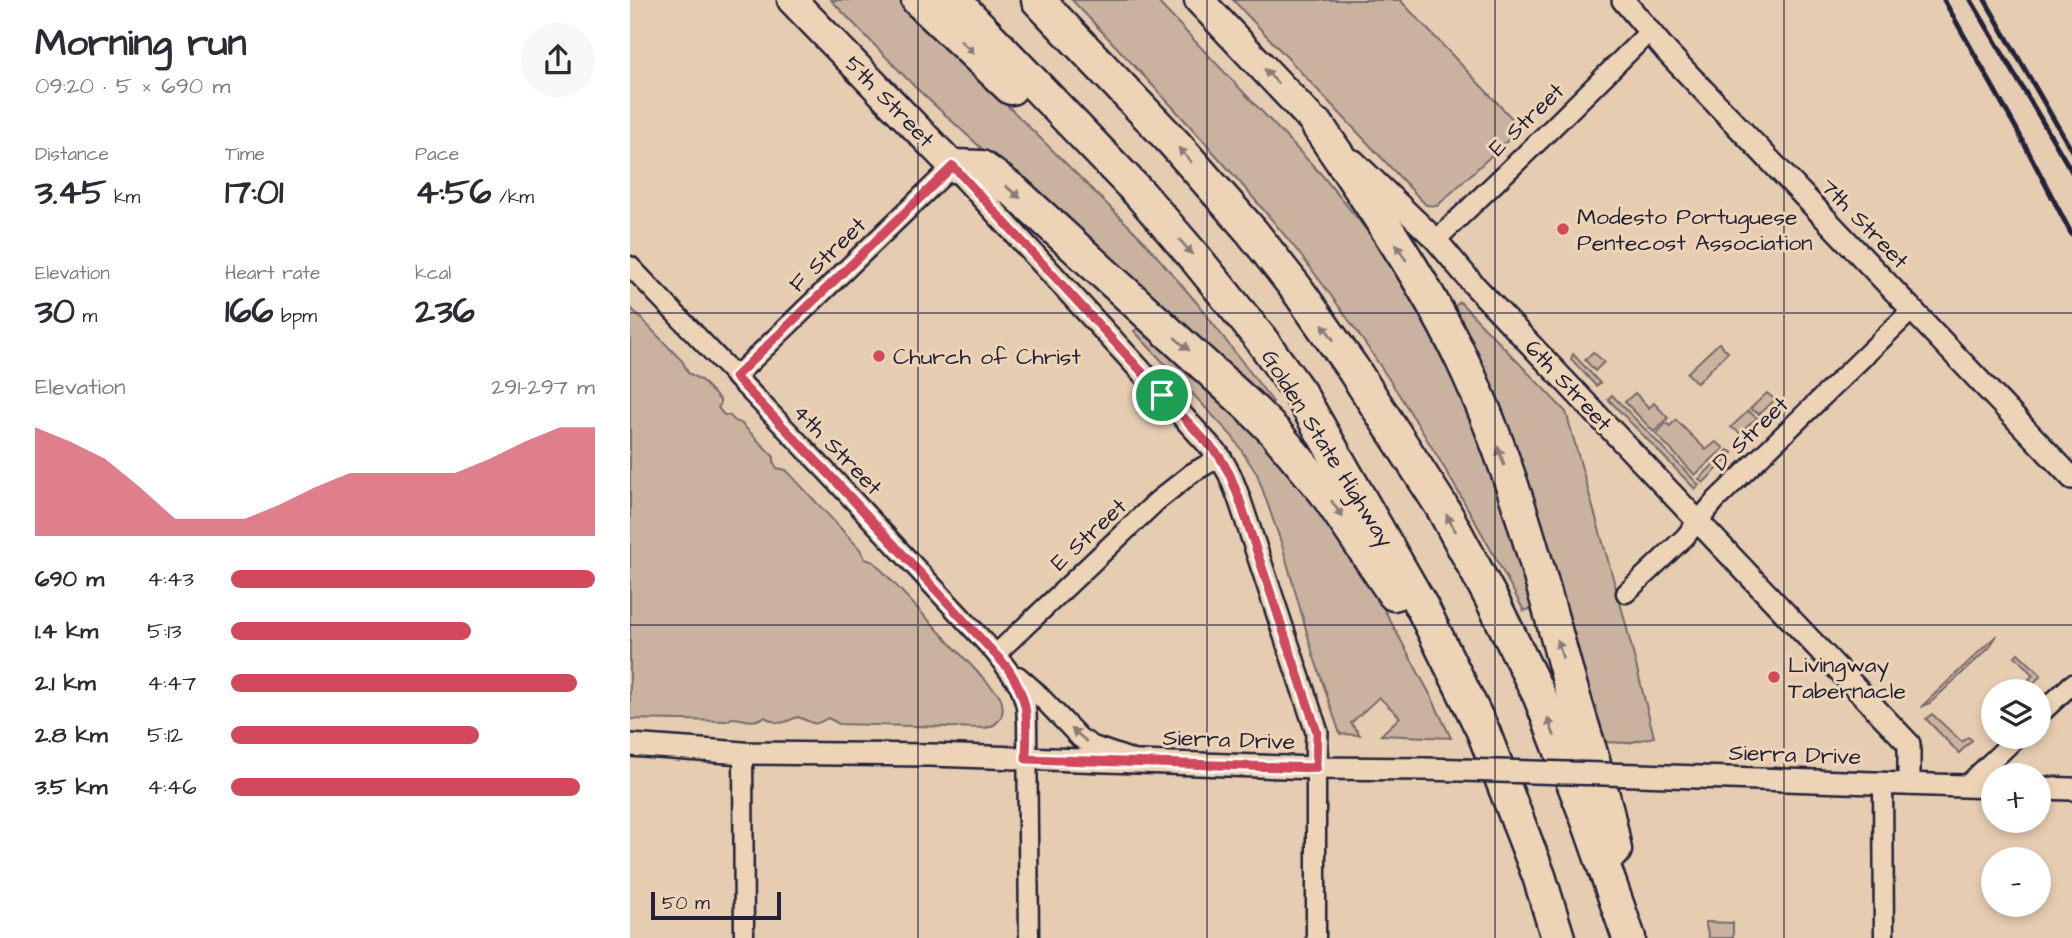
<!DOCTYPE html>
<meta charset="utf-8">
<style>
body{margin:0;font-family:"Architects Daughter",sans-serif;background:#f7f7f7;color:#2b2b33;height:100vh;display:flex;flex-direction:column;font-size:26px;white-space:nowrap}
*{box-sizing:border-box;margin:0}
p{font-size:23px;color:#7c7c81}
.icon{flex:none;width:38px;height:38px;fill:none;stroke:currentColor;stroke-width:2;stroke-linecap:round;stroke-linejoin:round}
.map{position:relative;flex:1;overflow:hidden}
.sheet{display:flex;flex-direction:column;background:#fff;width:630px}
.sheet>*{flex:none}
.fabs{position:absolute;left:1351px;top:679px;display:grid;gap:14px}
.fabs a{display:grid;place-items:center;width:70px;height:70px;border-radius:50%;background:#fff;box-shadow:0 4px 10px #0003;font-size:35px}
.scale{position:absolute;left:21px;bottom:18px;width:130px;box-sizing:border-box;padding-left:7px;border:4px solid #22223b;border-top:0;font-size:19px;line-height:24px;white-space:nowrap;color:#22223b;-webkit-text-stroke:5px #eed4b6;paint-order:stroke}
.pin{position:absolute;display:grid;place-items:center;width:60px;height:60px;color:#fff;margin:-30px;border:4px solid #fff;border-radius:50%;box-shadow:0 2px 7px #0007}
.round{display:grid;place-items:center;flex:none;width:74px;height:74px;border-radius:37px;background:#f7f7f7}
.summary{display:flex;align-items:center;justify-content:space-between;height:119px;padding:0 35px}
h1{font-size:38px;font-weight:700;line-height:52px}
.figures{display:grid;grid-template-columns:repeat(3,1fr);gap:10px;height:119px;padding:7px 35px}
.figures div{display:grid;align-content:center}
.figures b{font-size:35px;font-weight:700}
.figures small{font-size:19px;font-weight:400}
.figures p{font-size:19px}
.chart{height:196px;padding:14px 35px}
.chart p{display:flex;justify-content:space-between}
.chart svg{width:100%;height:126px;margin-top:7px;fill:#d1495b;opacity:.7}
ul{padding:0 35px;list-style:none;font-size:23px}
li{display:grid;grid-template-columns:112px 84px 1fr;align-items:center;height:52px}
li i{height:18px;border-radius:9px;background:#d1495b}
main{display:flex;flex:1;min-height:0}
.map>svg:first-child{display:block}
.green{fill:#c9b39f;stroke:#766a6d;stroke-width:2}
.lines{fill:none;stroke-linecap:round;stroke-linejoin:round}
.minor-casing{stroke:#22223b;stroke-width:23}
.tertiary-casing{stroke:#22223b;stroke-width:26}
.primary-casing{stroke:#22223b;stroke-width:33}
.motorway-casing{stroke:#22223b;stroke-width:37}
.minor{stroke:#eed4b6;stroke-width:18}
.tertiary{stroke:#eed4b6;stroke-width:21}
.primary{stroke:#eed4b6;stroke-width:28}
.motorway{stroke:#eed4b6;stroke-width:32}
.rail{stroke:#22223b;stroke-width:5}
.tertiary-bridge-casing{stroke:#22223b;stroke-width:26;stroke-linecap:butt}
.tertiary-bridge{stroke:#eed4b6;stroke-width:21}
.oneway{fill:#887b78}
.route-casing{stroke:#fff;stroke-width:14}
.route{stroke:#d1495b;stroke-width:9}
.grid{fill:none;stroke:#22223b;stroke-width:2;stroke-opacity:0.55}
.poi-dot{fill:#d1495b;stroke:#eed4b6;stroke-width:2.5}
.labels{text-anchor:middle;stroke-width:6;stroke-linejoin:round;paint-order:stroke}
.street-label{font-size:23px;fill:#22223b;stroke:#eed4b6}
.poi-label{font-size:23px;fill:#22223b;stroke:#eed4b6;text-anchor:start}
</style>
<main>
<section class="sheet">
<div class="summary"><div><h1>Morning run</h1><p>09:20 · 5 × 690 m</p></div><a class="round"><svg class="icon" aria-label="share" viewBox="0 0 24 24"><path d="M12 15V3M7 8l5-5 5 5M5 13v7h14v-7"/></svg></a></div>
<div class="figures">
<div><p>Distance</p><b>3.45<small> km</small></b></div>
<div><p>Time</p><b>17:01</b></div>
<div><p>Pace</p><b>4:56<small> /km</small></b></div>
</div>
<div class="figures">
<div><p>Elevation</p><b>30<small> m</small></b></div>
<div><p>Heart rate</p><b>166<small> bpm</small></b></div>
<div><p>kcal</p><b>236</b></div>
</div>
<div class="chart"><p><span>Elevation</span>291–297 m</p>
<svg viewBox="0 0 160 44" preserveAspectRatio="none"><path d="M0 44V6L10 11L20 17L30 27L40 38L50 38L60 38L70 33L80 27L90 22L100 22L110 22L120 22L130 17L140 11L150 6L160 6V44z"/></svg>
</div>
<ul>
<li><b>690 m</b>4:43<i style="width:100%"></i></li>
<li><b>1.4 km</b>5:13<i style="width:66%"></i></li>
<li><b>2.1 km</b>4:47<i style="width:95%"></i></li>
<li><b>2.8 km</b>5:12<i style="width:68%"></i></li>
<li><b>3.5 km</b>4:46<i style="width:96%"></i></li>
</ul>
</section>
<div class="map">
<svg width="1442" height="938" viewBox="0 0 1442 938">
<rect width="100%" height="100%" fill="#e6cdb1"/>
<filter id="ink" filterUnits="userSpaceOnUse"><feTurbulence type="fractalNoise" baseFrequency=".0143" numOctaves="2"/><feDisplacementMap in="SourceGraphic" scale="14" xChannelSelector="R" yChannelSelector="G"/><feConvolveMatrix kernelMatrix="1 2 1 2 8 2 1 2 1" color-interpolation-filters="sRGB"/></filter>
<g filter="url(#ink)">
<g class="green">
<polygon points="201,0 271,0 512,239 567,303 643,402 634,409 284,86"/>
<path d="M 442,0 L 526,0 L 691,174 L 723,213 L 744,240 L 803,332 L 842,417 L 908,606 L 894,611 C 827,484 754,361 665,248 C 595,161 519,81 442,0 Z"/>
<polygon points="603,0 770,0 891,128 807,206 796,205"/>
<polygon points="830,302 936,412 994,617 1024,737 998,743 973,742 937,634 920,551 902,494 854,370 820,310"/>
<path d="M 0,307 L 53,362 L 58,373 L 71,380 L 90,400 L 90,405 L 88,408 L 94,415 L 99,415 L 105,421 L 111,423 L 144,457 L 144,463 L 147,468 L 156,470 L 230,549 L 235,559 L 244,562 L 370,696 C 376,711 372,725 355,728 L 209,724 L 198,718 C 181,728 183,722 168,717 C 160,719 152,726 143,721 C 140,720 137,718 134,717 C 119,725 117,718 102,718 L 97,721 L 0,719 Z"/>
<polygon points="510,326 598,405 684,497 741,585 802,698 821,738 751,735 770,717 749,697 721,723 730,735 710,734 683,654 652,545 627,474 602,436 504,331"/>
<polygon points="1089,343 1098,352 1067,383 1057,373"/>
<polygon points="963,352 974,362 965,371 955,360"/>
<polygon points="943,354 970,383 966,386 941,359"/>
<polygon points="1005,393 1019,408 1024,403 1038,418 1024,432 995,402"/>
<polygon points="1137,393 1145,400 1129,414 1120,409"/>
<polygon points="982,395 1069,485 1065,489 978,399"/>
<polygon points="1118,411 1127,418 1110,433 1101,427"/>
<polygon points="1046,420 1076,450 1086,442 1094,448 1065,475 1026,434 1036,423 1040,426"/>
<polygon points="1098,450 1103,453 1073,483 1069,479"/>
<polygon points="1367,635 1359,648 1300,703 1291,707"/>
<polygon points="1388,653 1411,675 1403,684 1399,679 1403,675 1385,656"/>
<polygon points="1302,714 1332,742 1338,737 1342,740 1329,753 1296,719"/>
<polygon points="1075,922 1103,923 1103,938 1079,938"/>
</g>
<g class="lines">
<defs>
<g id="minor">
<polyline points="806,240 911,139 1019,32"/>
<polyline points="0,266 198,473 366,654 390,686 396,706 397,723 399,938"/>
<polyline points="105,377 323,166"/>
<polyline points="996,593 1055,537 1086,500 1282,310"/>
<polyline points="366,654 527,501 562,473 590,457"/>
<polyline points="388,676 404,690 450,738 463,746 498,758"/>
<polyline points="1409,715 1442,684"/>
<polyline points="113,753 114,938"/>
<polyline points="686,768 686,938"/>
<polyline points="1253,783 1254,938"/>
<polyline points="1336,786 1387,737"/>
</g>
<g id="tertiary">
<polyline points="993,0 1037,52 1442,478"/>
<polyline points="724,161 806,240 843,284 1279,744 1279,784"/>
<polyline points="323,166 590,457 600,475 609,498 687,732 686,768"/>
<polyline points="0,745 113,753 300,755 686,768 794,769"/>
<polyline points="1009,775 1363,787"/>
<polyline points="1409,788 1442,789"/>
</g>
<g id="primary">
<polyline points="162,0 323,166"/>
<polyline points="569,0 688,126"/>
</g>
<g id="motorway">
<polyline points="288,0 381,88"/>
<polyline points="324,0 511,195 567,260 630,338 669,392 793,609 853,731 909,876 928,938"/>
<polyline points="408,0 544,143 622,232 666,288 723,369 812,507 860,596 910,697 958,821 999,938"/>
<path d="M 688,126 C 739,202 793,277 832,360 C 880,461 909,570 938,677 C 954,734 975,791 985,850"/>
<polyline points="323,166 351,167 385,192 619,406 645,432 695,492 764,594"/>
</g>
</defs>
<use href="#minor" class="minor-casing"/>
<use href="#tertiary" class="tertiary-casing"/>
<use href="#primary" class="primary-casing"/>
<use href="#motorway" class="motorway-casing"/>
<use href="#minor" class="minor"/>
<use href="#tertiary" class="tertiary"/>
<use href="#primary" class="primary"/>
<use href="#motorway" class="motorway"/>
<g class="rail">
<polyline points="1314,0 1386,128 1442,235"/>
<polyline points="1341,0 1442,172"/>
<polyline points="1355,0 1442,151"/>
</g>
<defs>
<polyline id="tertiary-bridge" points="794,769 1009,775"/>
</defs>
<use href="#tertiary-bridge" class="tertiary-bridge-casing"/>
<use href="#tertiary-bridge" class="tertiary-bridge"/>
</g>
<defs><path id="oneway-solid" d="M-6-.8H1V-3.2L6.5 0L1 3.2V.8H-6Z" transform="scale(1.75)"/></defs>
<g class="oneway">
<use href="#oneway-solid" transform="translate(337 47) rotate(44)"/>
<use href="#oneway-solid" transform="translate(641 76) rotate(-133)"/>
<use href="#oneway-solid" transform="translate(555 155) rotate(-131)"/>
<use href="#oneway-solid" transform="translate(383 192) rotate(39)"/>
<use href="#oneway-solid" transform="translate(556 247) rotate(49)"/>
<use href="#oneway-solid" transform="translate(771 252) rotate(-121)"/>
<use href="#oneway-solid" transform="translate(698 332) rotate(-125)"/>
<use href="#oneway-solid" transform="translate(552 344) rotate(42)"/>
<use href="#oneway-solid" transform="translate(871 456) rotate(-109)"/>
<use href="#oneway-solid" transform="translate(707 509) rotate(56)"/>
<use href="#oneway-solid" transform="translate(821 523) rotate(-118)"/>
<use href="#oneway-solid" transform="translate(930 649) rotate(-106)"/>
<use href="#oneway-solid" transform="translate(921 727) rotate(-111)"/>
<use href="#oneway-solid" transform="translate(449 735) rotate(-140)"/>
</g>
</g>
<g class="lines" filter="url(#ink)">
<defs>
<path id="route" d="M 323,166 L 590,457 L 600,475 L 609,498 L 687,732 L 686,768 L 396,759 C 397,718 401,703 377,667 L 198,473 L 105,377 Z"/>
</defs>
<use href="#route" class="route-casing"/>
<use href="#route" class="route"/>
</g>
<path class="grid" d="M 288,0 L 288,938M 577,0 L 577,938M 865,0 L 865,938M 1154,0 L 1154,938M 0,313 L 1442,313M 0,625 L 1442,625"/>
<g class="poi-dot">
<circle cx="933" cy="229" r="7"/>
<circle cx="249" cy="356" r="7"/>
<circle cx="1144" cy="677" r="7"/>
</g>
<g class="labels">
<g class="street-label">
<text transform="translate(260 101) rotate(46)" y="8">5th Street</text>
<text transform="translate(896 119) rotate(-44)" y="8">E Street</text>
<text transform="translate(1235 223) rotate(46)" y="8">7th Street</text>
<text transform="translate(197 254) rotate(-44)" y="8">F Street</text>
<text transform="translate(939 385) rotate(47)" y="8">6th Street</text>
<text transform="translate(1120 433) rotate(-44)" y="8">D Street</text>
<text transform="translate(698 448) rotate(58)" y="8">Golden State Highway</text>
<text transform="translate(208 449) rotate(46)" y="8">4th Street</text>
<text transform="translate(458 534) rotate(-43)" y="8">E Street</text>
<text transform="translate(599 739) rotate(2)" y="8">Sierra Drive</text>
<text transform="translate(1165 754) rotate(2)" y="8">Sierra Drive</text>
</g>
<g class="poi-label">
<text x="947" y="224">Modesto Portuguese<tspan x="947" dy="26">Pentecost Association</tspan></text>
<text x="263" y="364">Church of Christ</text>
<text x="1158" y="672">Livingway<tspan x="1158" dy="26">Tabernacle</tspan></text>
</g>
</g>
</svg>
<div class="fabs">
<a><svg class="icon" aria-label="layers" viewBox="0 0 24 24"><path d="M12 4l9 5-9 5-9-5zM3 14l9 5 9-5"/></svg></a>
<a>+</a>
<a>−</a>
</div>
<div class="scale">50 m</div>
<div class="pin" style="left:532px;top:395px;background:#1e9e55"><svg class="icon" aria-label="arrive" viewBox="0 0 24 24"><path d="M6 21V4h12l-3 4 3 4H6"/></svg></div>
</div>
</main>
